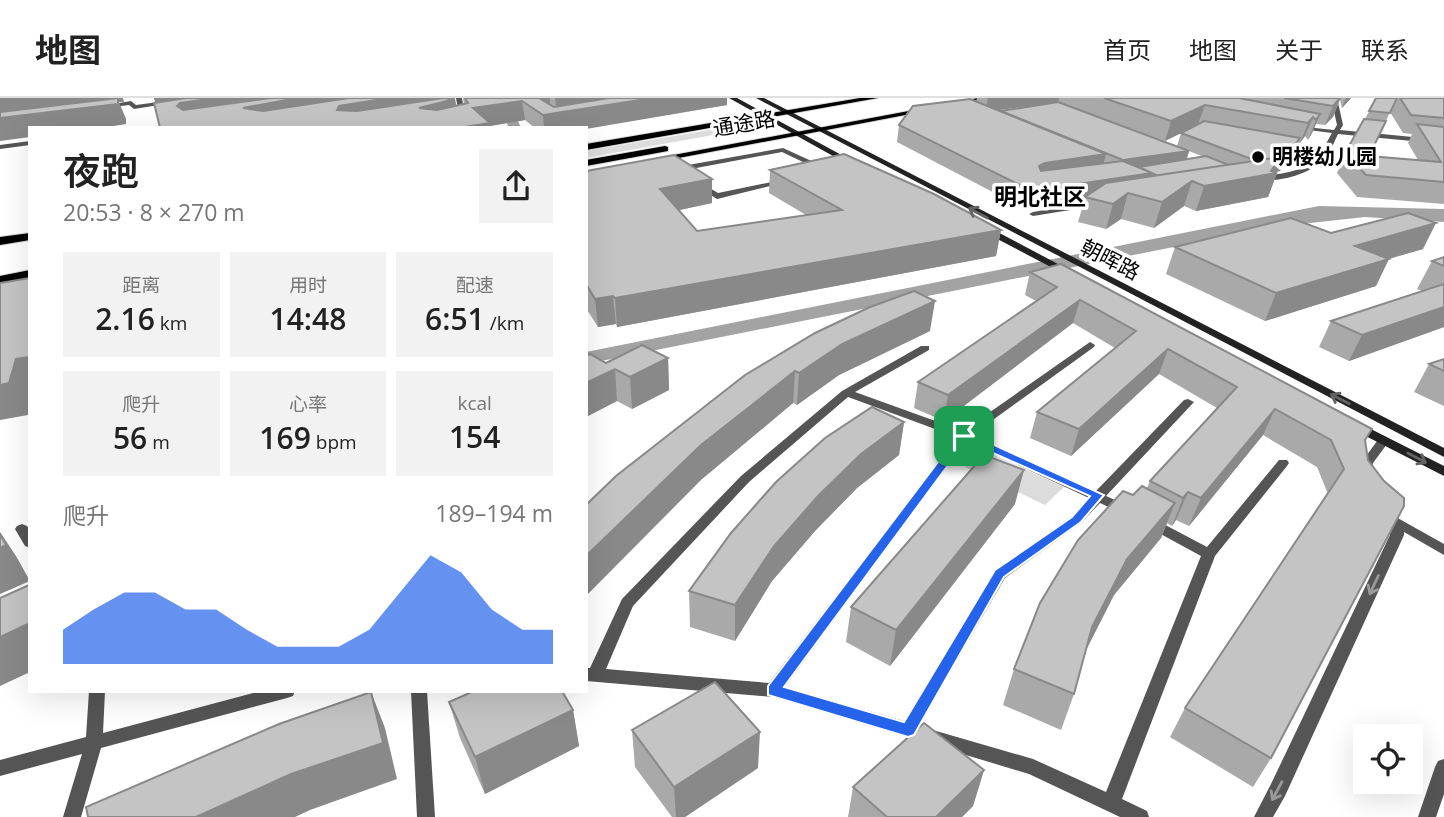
<!DOCTYPE html>
<html lang="zh">
<meta charset="utf-8">
<style>
body{margin:0;font-family:"Open Sans","Noto Sans SC",sans-serif;background:#f2f2f2;color:#222;height:100vh;display:flex;flex-direction:column;font-size:26px;white-space:nowrap}
*{box-sizing:border-box;margin:0}
p{font-size:23px;color:#767676}
.icon{flex:none;width:38px;height:38px;fill:none;stroke:currentColor;stroke-width:2;stroke-linecap:round;stroke-linejoin:round}
.map{position:relative;flex:1;overflow:hidden}
.details{position:absolute;left:28px;top:28px;width:560px;height:567px;display:flex;flex-direction:column;background:#fff;border-radius:0px;box-shadow:0 7px 28px #0002}
.details>*{flex:none}
.controls{position:absolute;left:1353px;top:626px;display:grid;gap:14px}
.controls a{display:grid;place-items:center;width:70px;height:70px;border-radius:0px;background:#fff;box-shadow:0 7px 28px #0002;font-size:35px}
.pin{position:absolute;display:grid;place-items:center;width:60px;height:60px;color:#fff;margin:-30px;border-radius:14px;box-shadow:0 4px 10px #0006}
.round{display:grid;place-items:center;flex:none;width:74px;height:74px;border-radius:0px;background:#f2f2f2}
.summary{display:flex;align-items:center;justify-content:space-between;height:119px;padding:0 35px}
h1{font-size:38px;font-weight:600;line-height:52px}
.metrics{display:grid;grid-template-columns:repeat(3,1fr);gap:10px;height:119px;padding:7px 35px}
.metrics div{display:grid;align-content:center;border-radius:0px;background:#f2f2f2;text-align:center}
.metrics b{font-size:30px;font-weight:600}
.metrics small{font-size:19px;font-weight:400}
.metrics p{font-size:19px}
.chart{height:196px;padding:14px 35px}
.chart p{display:flex;justify-content:space-between}
.chart svg{width:100%;height:126px;margin-top:7px;fill:#2563eb;opacity:.7}
header{display:flex;align-items:center;gap:42px;box-sizing:border-box;height:98px;padding:0 35px;background:#fff;border-bottom:2px solid #e0e0e0}
header strong{font-size:33px}
nav{display:flex;gap:38px;margin-inline-start:auto;font-size:24px}
.map>svg:first-child{display:block}
.green{fill:#dcdcdc}
.water{fill:#a3a3a3}
.lines{fill:none;stroke-linecap:round;stroke-linejoin:round}
.canal{fill:#a3a3a3;fill-rule:evenodd}
.primary-casing{stroke:#dbdbdb;stroke-width:2}
.service{fill:#555;fill-rule:evenodd}
.minor{fill:#555;fill-rule:evenodd}
.secondary{fill:#222;fill-rule:evenodd}
.primary{fill:#000;fill-rule:evenodd}
.wall{fill:#a9a9a9;fill-rule:evenodd}
.shaded-wall{fill:#898989}
.building{fill:#c4c4c4;stroke:#898989;stroke-width:2}
.oneway{stroke:#646464}
.oneway2{stroke:#999}
.route{fill:#2563eb;stroke:#fff;stroke-width:2;fill-rule:evenodd}
.poi-dot{fill:#000;stroke:#fff;stroke-width:2.5}
.labels{text-anchor:middle;stroke-width:7;stroke-linejoin:round;paint-order:stroke}
.far-street-label{font-size:21px;fill:#000;stroke:#fff}
.far-poi-label{font-size:21px;font-weight:bold;fill:#000;stroke:#fff;text-anchor:start}
.far-quarter-label{font-size:23px;font-weight:bold;fill:#000;stroke:#fff}
</style>
<header>
<strong>地图</strong>
<nav><a>首页</a><a>地图</a><a>关于</a><a>联系</a></nav>
</header>
<div class="map">
<svg width="1444" height="719" viewBox="0 0 1444 719">
<rect width="100%" height="100%" fill="#fff"/>
<g class="green">
<polygon points="727,29 735,33 586,60 586,53"/>
<polygon points="985,353 1064,389 1045,407 965,369"/>
</g>
<polygon class="water" points="1319,108 1444,111 1444,124 1365,119 1274,129 586,266 586,254"/>
<g class="lines">
<polygon class="canal" points="496,0 508,0 521,30 509,30"/>
<defs>
<g id="primary">
<polygon points="860,0 878,0 586,52 586,46"/>
<polygon points="978,0 995,0 652,65 647,62"/>
<polygon points="665,48 668,49 668,53 586,68 586,62"/>
<polygon points="30,135 30,142 0,147 0,139"/>
<polygon points="30,172 30,180 0,186 0,178"/>
</g>
</defs>
<use href="#primary" class="primary-casing"/>
<g class="service">
<polygon points="188,0 203,0 134,11 129,7 105,10 102,8 131,3 136,7"/>
<polygon points="456,0 462,0 464,12 447,16 447,14 458,11"/>
<path d="M 1331,0 L 1337,0 L 1343,27 L 1340,32 L 1444,42 L 1444,46 L 1338,36 C 1335,42 1332,50 1329,55 C 1315,76 1283,83 1259,83 L 1259,79 C 1282,75 1305,75 1321,55 L 1278,46 L 1281,44 L 1323,51 L 1332,35 L 1293,30 L 1296,28 L 1334,32 L 1337,27 Z"/>
<polygon points="1098,103 1102,105 1101,107 1033,118 1029,116 1033,114"/>
<path d="M 1090,244 L 1095,247 L 1094,249 L 972,337 L 1096,393 L 1184,302 L 1188,301 L 1194,304 L 1106,398 L 1131,409 L 1133,412 L 1131,415 L 1121,415 L 1100,405 L 1082,424 L 1005,480 L 919,628 L 1033,661 L 1106,694 L 1201,458 L 1146,428 L 1144,425 L 1146,422 L 1156,422 L 1207,449 L 1279,362 L 1287,362 L 1289,365 L 1287,368 L 1215,458 L 1122,701 L 1147,713 L 1149,719 L 1120,719 L 1029,676 L 773,599 L 586,583 L 586,570 L 590,570 L 622,501 L 741,378 L 842,293 L 921,248 L 929,248 L 929,252 L 855,294 L 963,333 ZM 848,299 L 957,339 L 769,585 L 606,571 L 633,508 L 749,384 ZM 966,343 L 1089,400 L 1072,418 L 995,472 L 904,623 L 785,589 Z"/>
<polygon points="1384,338 1390,342 1373,365 1369,381 1361,381 1359,378 1361,365 1380,339"/>
<polygon points="1394,418 1444,446 1444,457 1404,434 1404,437 1285,698 1273,719 1254,719 1271,686 1390,437 1387,422"/>
<polygon points="22,426 27,428 30,433 30,450 25,448 15,431 17,428"/>
<polygon points="89,593 105,593 103,635 261,593 295,593 293,598 287,600 101,650 81,719 63,719 82,656 0,678 0,662 86,639"/>
<polygon points="411,593 427,593 435,719 417,719"/>
<polygon points="1444,661 1444,696 1436,719 1418,719 1435,669 1438,663"/>
</g>
<g class="minor">
<polygon points="30,43 30,47 0,51 0,47"/>
<polygon points="783,50 831,72 824,74 782,54 691,71 686,76 718,95 786,81 790,83 717,101 677,76 688,67"/>
</g>
<g class="secondary">
<polygon points="729,0 737,0 858,66 851,68"/>
<polygon points="756,0 764,0 1444,350 1444,359"/>
<polygon points="982,129 988,129 1075,175 1066,177 982,133"/>
<polygon points="1353,322 1444,368 1444,378 1348,329 1346,326 1348,323"/>
</g>
<use href="#primary" class="primary"/>
</g>
<g class="wall">
<polygon points="154,0 456,8 464,6 463,0 727,0 727,7 586,30 535,30 525,22 490,28 155,5"/>
<path d="M 977,0 L 1351,0 L 1342,10 L 1340,2 L 1333,19 L 1325,27 L 1316,26 L 1312,35 L 1308,42 L 1305,38 L 1300,45 L 1298,45 L 1294,53 L 1280,73 L 1276,74 L 1277,75 L 1268,99 L 1196,113 L 1184,108 L 1154,130 L 1121,121 L 1106,131 L 1078,124 L 1084,104 L 1027,112 L 897,44 L 899,27 L 976,3 ZM 1058,4 L 1165,43 L 1188,32 L 1181,35 L 1177,48 L 998,12 ZM 1189,53 L 1204,59 L 1187,61 Z"/>
<path d="M 1376,0 L 1444,0 L 1444,106 L 1357,99 L 1337,75 L 1345,55 L 1365,21 ZM 1390,14 L 1403,35 L 1412,36 L 1408,45 L 1418,62 L 1370,58 Z"/>
<polygon points="770,72 1001,132 996,158 617,229 616,226 598,229 586,210 586,73 712,81 712,105 679,112 697,133 806,117 769,95"/>
<polygon points="1175,149 1423,151 1388,161 1376,188 1265,223 1166,176"/>
<polygon points="1444,159 1444,229 1349,263 1319,249 1331,223 1422,193 1417,191 1432,163"/>
<polygon points="1030,174 1365,344 1271,660 1253,689 1170,639 1185,610 1328,396 1317,369 1263,337 1189,428 1176,422 1172,428 1167,425 1161,440 1114,497 1087,550 1074,596 1061,632 1003,607 1014,571 1133,397 1147,390 1150,383 1217,310 1159,276 1071,358 1030,340 1037,314 1115,250 1073,225 944,323 914,310 918,284 1036,203 1025,197"/>
<polygon points="930,233 839,277 797,307 793,305 702,381 745,277"/>
<polygon points="586,258 606,265 668,260 669,292 632,311 617,303 586,319"/>
<polygon points="1444,261 1444,308 1414,294 1429,266"/>
<polygon points="904,324 899,357 857,390 815,433 772,483 735,543 690,529 689,493"/>
<polygon points="1015,406 890,568 846,544 851,509"/>
<polygon points="449,604 573,612 579,648 485,696 460,640"/>
<polygon points="632,632 758,670 685,719 672,719 635,669"/>
<polygon points="984,672 973,708 962,719 848,719 853,689"/>
</g>
<g class="shaded-wall">
<polygon points="0,0 123,0 124,4 119,4 126,21 126,26 101,30 30,30 30,39 0,43"/>
<polygon points="154,0 453,0 455,1 459,20 160,17"/>
<polygon points="540,0 550,0 550,7 541,8"/>
<polygon points="555,0 727,0 727,7 586,31 544,30 543,17 557,15"/>
<polygon points="988,0 1059,0 1058,4 985,14"/>
<polygon points="1340,0 1333,19 1325,27 1333,8"/>
<polygon points="1346,0 1351,0 1342,10"/>
<polygon points="522,3 525,22 490,28 490,30 459,30 473,10"/>
<polygon points="1205,7 1198,26 1165,43 1171,23"/>
<polygon points="1320,16 1312,35 1308,42 1316,22"/>
<polygon points="1313,19 1305,38 1300,45 1308,25"/>
<polygon points="1300,40 1294,53 1280,73 1276,74 1275,75 1277,75 1268,99 1196,113 1204,88 1258,63"/>
<polygon points="1189,53 1186,62 1120,71 1123,62"/>
<polygon points="1106,56 1101,75 1035,87 1039,68 1045,65"/>
<polygon points="1152,75 1146,94 1128,95 1121,121 1106,131 1113,106 1085,99 1084,104 1027,112 1032,93"/>
<polygon points="712,81 712,105 661,116 660,91"/>
<polygon points="1192,83 1184,108 1154,130 1162,104"/>
<polygon points="1436,125 1423,151 1343,174 1355,148"/>
<polygon points="1001,132 996,158 617,229 615,200"/>
<polygon points="1389,161 1376,188 1265,223 1276,195"/>
<polygon points="613,198 616,226 598,229 595,201"/>
<polygon points="1080,202 1073,225 944,323 948,297"/>
<polygon points="935,203 930,233 839,277 797,307 799,275 842,246"/>
<polygon points="1444,209 1444,229 1349,263 1362,237"/>
<polygon points="1168,251 1159,276 1071,358 1079,331"/>
<polygon points="30,259 30,308 28,317 0,322 0,287 16,261"/>
<polygon points="668,260 669,292 632,311 630,279"/>
<polygon points="615,271 617,303 586,319 586,285"/>
<polygon points="795,273 793,305 702,381 586,498 586,458 701,347"/>
<polygon points="1275,311 1263,337 1189,428 1201,400"/>
<polygon points="904,324 899,357 857,390 815,433 772,483 735,543 735,507 774,448 818,398 861,356"/>
<polygon points="1024,372 1015,406 890,568 896,532"/>
<polygon points="1188,394 1176,422 1172,428 1183,400"/>
<polygon points="1175,405 1161,440 1114,497 1079,566 1092,529 1127,461"/>
<polygon points="0,434 16,458 30,483 0,496"/>
<polygon points="30,525 30,574 0,588 0,539"/>
<polygon points="371,594 385,630 397,681 310,712 295,719 196,719"/>
<polygon points="573,612 579,648 485,696 475,659"/>
<polygon points="760,634 758,670 685,719 676,719 674,689"/>
<polygon points="984,672 973,708 962,719 936,719"/>
</g>
<g class="building">
<polygon points="37,0 50,0 0,6 0,4"/>
<polygon points="118,0 118,6 0,20 0,14"/>
<polygon points="186,0 216,0 180,5 177,8 183,12 271,0 297,0 243,10 263,13 349,0 389,0 339,8 337,12 357,13 443,0 455,1 419,10 437,12 468,5 465,0 539,0 554,9 609,0 653,0 543,17 522,3 473,10 490,25 459,30 160,30 154,5"/>
<polygon points="1104,0 1239,0 1320,16 1316,22 1313,19 1308,25 1205,7 1171,23"/>
<polygon points="1284,0 1340,0 1333,8"/>
<polygon points="1376,0 1397,0 1390,15 1369,13"/>
<polygon points="1400,0 1444,0 1444,20 1411,17"/>
<polygon points="970,1 1106,56 1045,65 1039,68 1041,73 1123,63 1152,75 1032,93 899,27 913,8"/>
<polygon points="1058,4 1189,53 1123,62 1001,13"/>
<polygon points="1364,21 1386,23 1369,58 1441,64 1417,26 1444,29 1444,84 1366,77 1345,55"/>
<polygon points="1204,23 1300,40 1285,59 1257,63 1181,35"/>
<polygon points="844,56 934,96 1001,132 615,200 613,198 595,201 586,186 586,73 674,57 712,81 660,91 697,133 842,112 770,72"/>
<polygon points="1206,58 1229,67 1158,78 1139,69"/>
<polygon points="1281,59 1271,73 1277,75 1204,88 1192,83 1162,104 1128,95 1113,106 1085,99 1106,85"/>
<polygon points="1408,115 1436,125 1355,148 1389,161 1276,195 1175,149 1291,120 1331,135"/>
<polygon points="1444,159 1444,168 1432,163"/>
<polygon points="1061,166 1372,331 1365,342 1368,362 1384,383 1404,400 1404,408 1271,660 1185,610 1344,371 1331,342 1275,311 1201,400 1188,394 1183,400 1150,383 1237,289 1168,251 1079,331 1037,314 1136,233 1080,202 948,297 918,284 1057,189 1030,174"/>
<polygon points="30,180 30,259 16,261 9,285 0,287 0,185"/>
<polygon points="1444,186 1444,209 1362,237 1331,223"/>
<polygon points="914,193 935,203 842,246 799,275 795,273 701,347 586,458 586,407 616,378 745,277 815,235 870,209"/>
<polygon points="642,247 668,260 630,279 615,271 586,285 586,258 590,256 606,265"/>
<polygon points="1444,261 1444,273 1429,266"/>
<polygon points="872,309 904,324 861,356 818,398 774,448 735,507 689,493 731,435 776,384 825,340"/>
<polygon points="984,357 1024,372 896,532 851,509"/>
<polygon points="1142,388 1175,405 1127,461 1092,529 1074,596 1014,571 1040,505 1078,442 1123,393 1133,397"/>
<polygon points="0,436 6,447 0,450"/>
<polygon points="29,487 30,525 0,539 0,500"/>
<polygon points="715,584 760,634 674,689 632,632"/>
<polygon points="474,593 562,593 573,612 475,659 449,604"/>
<polygon points="371,594 383,645 291,676 196,719 88,719 86,709 279,626"/>
<polygon points="924,625 984,672 936,719 887,719 853,689"/>
</g>
<defs><path id="oneway-shaft" d="M-6 0H5M1.5-3L5.5 0L1.5 3" fill="none" stroke-width="1.6" stroke-linecap="round" stroke-linejoin="round" transform="scale(1.75)"/></defs>
<g class="oneway">
<use href="#oneway-shaft" transform="translate(978 115) rotate(-152)"/>
<use href="#oneway-shaft" transform="translate(1340 301) rotate(-153)"/>
<use href="#oneway-shaft" transform="translate(1417 360) rotate(28)"/>
</g>
<g class="oneway2">
<use href="#oneway-shaft" transform="translate(1374 487) rotate(115)"/>
<use href="#oneway-shaft" transform="translate(1277 693) rotate(118)"/>
</g>
<path class="route" d="M 960,335 L 968,335 L 1104,397 L 1081,424 L 1004,479 L 914,637 L 908,639 L 768,597 L 768,588 ZM 966,343 L 1090,398 L 1072,419 L 995,472 L 904,624 L 784,589 Z"/>
<circle class="poi-dot" cx="1258" cy="59" r="7"/>
<g class="labels">
<g class="far-street-label">
<text transform="translate(744 26) rotate(-10)" y="7">通途路</text>
<text transform="translate(1110 162) rotate(27)" y="7">朝晖路</text>
</g>
<g class="far-poi-label">
<text x="1272" y="66">明楼幼儿园</text>
</g>
<g class="far-quarter-label">
<text x="1040" y="107">明北社区</text>
</g>
</g>
</svg>
<div class="controls">
<a><svg class="icon" aria-label="locate" viewBox="0 0 24 24"><circle cx="12" cy="12" r="6"/><path d="M12 2v4M12 18v4M2 12h4M18 12h4"/></svg></a>
</div>
<div class="pin" style="left:964px;top:338px;background:#1e9e55"><svg class="icon" aria-label="arrive" viewBox="0 0 24 24"><path d="M6 21V4h12l-3 4 3 4H6"/></svg></div>
<section class="details">
<div class="summary"><div><h1>夜跑</h1><p>20:53 · 8 × 270 m</p></div><a class="round"><svg class="icon" aria-label="share" viewBox="0 0 24 24"><path d="M12 15V3M7 8l5-5 5 5M5 13v7h14v-7"/></svg></a></div>
<div class="metrics">
<div><p>距离</p><b>2.16<small> km</small></b></div>
<div><p>用时</p><b>14:48</b></div>
<div><p>配速</p><b>6:51<small> /km</small></b></div>
</div>
<div class="metrics">
<div><p>爬升</p><b>56<small> m</small></b></div>
<div><p>心率</p><b>169<small> bpm</small></b></div>
<div><p>kcal</p><b>154</b></div>
</div>
<div class="chart"><p><span>爬升</span>189–194 m</p>
<svg viewBox="0 0 160 44" preserveAspectRatio="none"><path d="M0 44V32L10 25L20 19L30 19L40 25L50 25L60 32L70 38L80 38L90 38L100 32L110 19L120 6L130 12L140 25L150 32L160 32V44z"/></svg>
</div>
</section>
</div>
